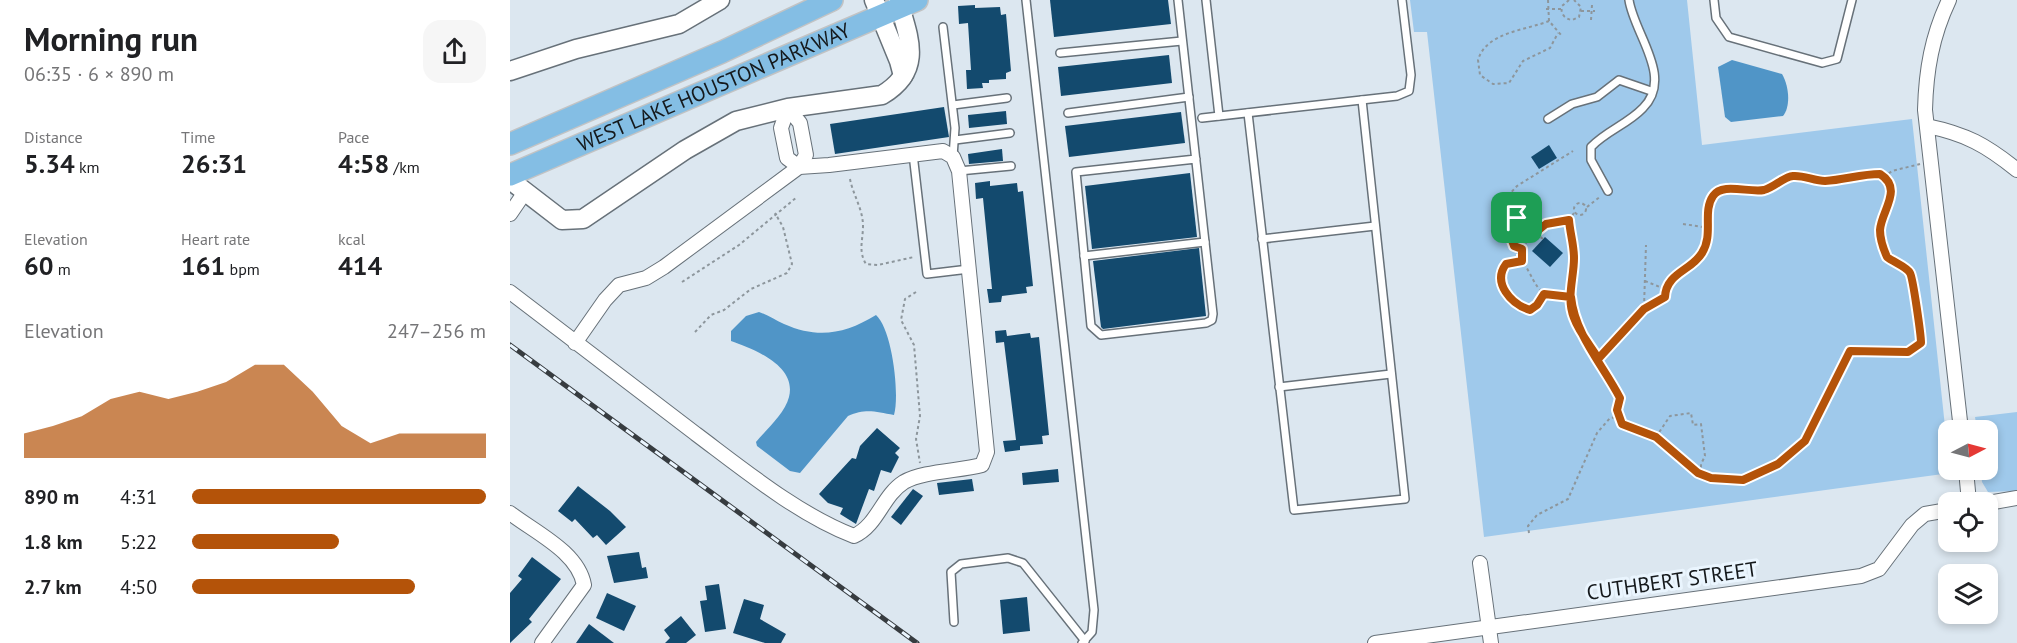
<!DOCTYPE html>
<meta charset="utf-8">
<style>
body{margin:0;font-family:"PT Sans",sans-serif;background:#f6f6f6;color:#202124;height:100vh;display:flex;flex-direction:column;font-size:22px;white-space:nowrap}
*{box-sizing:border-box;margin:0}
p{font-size:20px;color:#757577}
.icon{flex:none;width:33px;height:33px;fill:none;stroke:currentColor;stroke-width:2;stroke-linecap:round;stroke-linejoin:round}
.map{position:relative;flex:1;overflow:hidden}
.sheet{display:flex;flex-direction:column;background:#fff;width:510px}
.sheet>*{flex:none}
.needle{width:39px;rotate:84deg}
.buttons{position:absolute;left:1428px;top:420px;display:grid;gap:12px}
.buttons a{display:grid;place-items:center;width:60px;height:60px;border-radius:12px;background:#fff;box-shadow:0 3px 9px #0003;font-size:30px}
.pin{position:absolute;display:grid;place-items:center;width:51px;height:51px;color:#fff;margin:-26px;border-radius:12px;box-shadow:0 3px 9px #0006}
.round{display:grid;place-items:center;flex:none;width:63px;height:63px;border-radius:18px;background:#f6f6f6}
.summary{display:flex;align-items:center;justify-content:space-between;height:102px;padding:0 24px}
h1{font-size:33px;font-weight:800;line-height:45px}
.metrics{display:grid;grid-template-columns:repeat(3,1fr);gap:9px;height:102px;padding:6px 24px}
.metrics div{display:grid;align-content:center}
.metrics b{font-size:26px;font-weight:800}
.metrics small{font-size:16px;font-weight:400}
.metrics p{font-size:16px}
.chart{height:168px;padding:12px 24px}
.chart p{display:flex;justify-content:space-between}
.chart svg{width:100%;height:108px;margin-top:6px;fill:#b45309;opacity:.7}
ul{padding:0 24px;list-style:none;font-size:20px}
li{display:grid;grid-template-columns:96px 72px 1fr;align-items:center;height:45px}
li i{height:15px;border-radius:8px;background:#b45309}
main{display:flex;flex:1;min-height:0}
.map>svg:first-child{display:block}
.green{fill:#9fc9eb}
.water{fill:#5095c7}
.building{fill:#134a6e}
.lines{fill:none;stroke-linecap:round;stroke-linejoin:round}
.lane-casing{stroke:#677179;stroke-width:10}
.street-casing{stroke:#677179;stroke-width:16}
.secondary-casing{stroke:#677179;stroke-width:21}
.primary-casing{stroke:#c2c3c4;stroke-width:24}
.path{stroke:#8d969c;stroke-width:2;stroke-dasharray:3 3;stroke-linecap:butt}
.lane{stroke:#fff;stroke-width:7}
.street{stroke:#fff;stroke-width:14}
.secondary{stroke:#fff;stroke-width:18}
.primary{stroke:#84bee4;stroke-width:21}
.rail-casing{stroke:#373c40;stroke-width:5}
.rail{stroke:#eaf5fe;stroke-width:3;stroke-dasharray:9;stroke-linecap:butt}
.route-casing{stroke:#fff;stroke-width:12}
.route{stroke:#b45309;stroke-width:8}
.labels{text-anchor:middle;stroke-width:6;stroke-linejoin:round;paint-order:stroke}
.street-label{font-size:21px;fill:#15191c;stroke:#eaf5fe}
</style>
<main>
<section class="sheet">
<div class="summary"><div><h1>Morning run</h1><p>06:35 · 6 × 890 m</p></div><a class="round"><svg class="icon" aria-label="share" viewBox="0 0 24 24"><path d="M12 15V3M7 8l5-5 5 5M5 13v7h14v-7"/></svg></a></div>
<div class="metrics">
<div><p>Distance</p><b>5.34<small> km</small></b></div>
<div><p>Time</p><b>26:31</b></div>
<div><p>Pace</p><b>4:58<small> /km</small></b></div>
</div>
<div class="metrics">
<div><p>Elevation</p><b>60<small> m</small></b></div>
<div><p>Heart rate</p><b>161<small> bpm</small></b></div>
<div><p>kcal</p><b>414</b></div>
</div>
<div class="chart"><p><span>Elevation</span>247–256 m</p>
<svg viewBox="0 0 160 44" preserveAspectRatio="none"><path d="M0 44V34L10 31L20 27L30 20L40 17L50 20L60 17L70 13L80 6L90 6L100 17L110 31L120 38L130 34L140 34L150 34L160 34V44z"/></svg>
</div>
<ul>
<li><b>890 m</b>4:31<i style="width:100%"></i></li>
<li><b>1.8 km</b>5:22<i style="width:50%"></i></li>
<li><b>2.7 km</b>4:50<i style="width:76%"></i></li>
</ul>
</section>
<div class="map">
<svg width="1507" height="643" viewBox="0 0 1507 643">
<rect width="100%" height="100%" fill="#dce7f0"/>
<g class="green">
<polygon points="900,0 1177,0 1192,145 1402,119 1440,473 974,537 917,32 904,32"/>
<polygon points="1507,412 1507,491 1478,492 1472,482 1471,470 1478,470 1478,430 1467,430 1465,417"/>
</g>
<g class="water">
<path d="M 1222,60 L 1272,74 C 1279,86 1281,106 1273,116 L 1221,122 L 1215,117 L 1208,67 Z"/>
<path d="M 249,312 C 258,315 265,320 274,324 C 308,339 335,334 366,315 C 382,329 390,394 384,415 C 366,412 356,408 338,416 L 290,473 L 280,471 L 247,446 L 246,442 C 257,429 275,413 279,397 C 287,365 243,349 221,341 L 221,331 L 236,316 Z"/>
</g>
<g class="building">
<polygon points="540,0 658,0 661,24 544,37"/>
<polygon points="465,5 465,8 490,7 491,15 496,14 501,71 496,73 496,79 479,80 479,83 472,83 473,88 457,89 456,70 461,70 458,23 449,24 448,6"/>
<polygon points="659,55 662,83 551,96 548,67"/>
<polygon points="434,107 439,137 325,154 320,124"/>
<polygon points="496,111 497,124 459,128 458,115"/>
<polygon points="671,112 675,143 559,157 555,126"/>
<polygon points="1039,145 1047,158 1029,169 1021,157"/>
<polygon points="492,149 493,161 459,164 458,154"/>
<polygon points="680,173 687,237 582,249 575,186"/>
<polygon points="480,181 480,186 507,183 508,192 513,191 523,286 516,287 517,293 492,296 491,302 479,303 477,289 482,289 473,198 466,199 465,183"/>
<polygon points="1035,237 1053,253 1040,267 1022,251"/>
<polygon points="689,248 696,316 593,329 591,327 583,261"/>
<polygon points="496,330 497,336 520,333 521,338 529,337 539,435 532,436 533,444 510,446 510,450 495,452 493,441 506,440 494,342 486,343 485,331"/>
<polygon points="367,428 390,448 385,453 389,457 381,473 371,470 364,491 359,489 346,524 330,514 333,508 318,503 309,494 342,458 346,459 350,446"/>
<polygon points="548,469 549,482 513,485 512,473"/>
<polygon points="462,479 464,491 429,495 427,483"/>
<polygon points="68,486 100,511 116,527 96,545 87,535 83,538 65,519 62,522 48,511"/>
<polygon points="403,489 413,496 391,525 381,517"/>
<polygon points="129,552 132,568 136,567 138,578 104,583 97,556"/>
<polygon points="22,557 51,579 19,619 22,622 0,643 0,593 12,579 8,576"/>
<polygon points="209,584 216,629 195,632 190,601 197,600 195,586"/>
<polygon points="97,593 126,606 114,631 86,618"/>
<polygon points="517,597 520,631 493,634 490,600"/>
<polygon points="234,599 254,605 250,619 276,634 271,643 255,643 223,633"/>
<polygon points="171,616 186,635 176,643 155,643 160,638 154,630"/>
<polygon points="79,624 104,643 66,643"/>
</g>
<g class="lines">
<defs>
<g id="lane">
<polyline points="516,0 584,610 582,632 572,643"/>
<polyline points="668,0 703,314 702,320 696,323 591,335 581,326 566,172 686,159"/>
<polyline points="696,0 709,116"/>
<polyline points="1204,0 1206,18 1219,37 1312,63 1327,59 1342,0"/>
<polyline points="433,27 445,128 443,157"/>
<polyline points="550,53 672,41"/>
<polyline points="443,105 497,98"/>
<polyline points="558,113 679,97"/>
<polyline points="738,113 784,510 895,499 852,100"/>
<polyline points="692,118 887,96 899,91 901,75 892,0"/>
<polyline points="1038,119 1062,104 1087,97 1109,80 1141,91"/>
<polyline points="445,140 500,133"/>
<polyline points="403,154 417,274 459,269"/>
<polyline points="449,171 501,166"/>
<path d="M 1098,191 L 1081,160 L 1081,147 C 1096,131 1118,124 1133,108 C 1164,77 1124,34 1119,0"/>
<polyline points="752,239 865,226"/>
<polyline points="574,256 695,242"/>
<polyline points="769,387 881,374"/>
<polyline points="444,622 441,572 451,564 498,558 513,563 575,641"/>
</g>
<g id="street">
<path d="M 1439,0 C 1422,36 1416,70 1415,110 L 1451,430"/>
<polygon points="278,108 290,123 296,155 289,167 277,158 271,128"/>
<path d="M 1417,126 C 1456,134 1476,145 1507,170"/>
<polyline points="0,214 15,192"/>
<path d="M 0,292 C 62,340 124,387 186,434 C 234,470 289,515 344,536 C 368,525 372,496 394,482 C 413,471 450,471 472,465 L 477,452 L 449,171 L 443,157 L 433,151 L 319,165 L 289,167 L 154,267 L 136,278 L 109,285 L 95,300 L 65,343"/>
<polyline points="1456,470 1459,502"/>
<polyline points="1478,503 1507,498"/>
<path d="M 0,513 C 26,533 68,552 74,585 L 32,643"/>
<polyline points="970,563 981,643"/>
<polyline points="865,643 1351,576 1369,569 1402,525 1415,514 1438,510"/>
</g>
<g id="secondary">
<polyline points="364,0 389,61 393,76"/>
<polyline points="0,71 66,49 169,24 210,0"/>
<path d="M 0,180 L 52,220 L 73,219 L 175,150 L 226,121 L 278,108 L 372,95 C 414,70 399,38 388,0"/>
</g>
<g id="primary">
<polyline points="0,144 212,52 322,0"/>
<path id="s1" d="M 0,175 L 407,0"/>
</g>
</defs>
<use href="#lane" class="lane-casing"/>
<use href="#street" class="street-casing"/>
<use href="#secondary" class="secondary-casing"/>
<use href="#primary" class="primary-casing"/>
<g class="path">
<polyline points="1038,0 1039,21 1052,36"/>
<path d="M 1059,0 L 1052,6 C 1050,14 1055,19 1062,20 L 1069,17 L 1071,7 L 1064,0"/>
<polyline points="1036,9 1051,9"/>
<polyline points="1071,11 1085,11"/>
<polyline points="1081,20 1082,5"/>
<path d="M 1039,21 C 1017,30 976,32 968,60 L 970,75 L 983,84 L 999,83 L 1013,61 L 1040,48 L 1048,33"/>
<polyline points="1374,177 1382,171 1410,164"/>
<path d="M 340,179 C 343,195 353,209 353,226 C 353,240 348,251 356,264 L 368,265 L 404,257"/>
<circle cx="1070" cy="209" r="6"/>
<polyline points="982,206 998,209"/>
<polyline points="1077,207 1091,196"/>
<path d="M 1064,213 L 1059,220 L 1064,257 L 1060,281 L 1063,316 L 1088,358 L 1089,367 L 1110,398 L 1107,410 L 1112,424 L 1146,437 L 1188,473 L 1201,478 L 1234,480 L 1268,464 L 1295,441 L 1339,351 L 1398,353 L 1411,343 L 1411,329 L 1399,270 L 1377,257 C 1373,248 1369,238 1370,228 C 1373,206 1390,201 1374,177 L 1357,174 L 1315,181 L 1283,176 L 1252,190 L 1208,190 C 1192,207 1204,228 1195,248 C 1185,269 1156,272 1155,296 L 1134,309 L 1088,359"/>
<path d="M 1006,220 C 1003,229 999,236 1004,246 L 1012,249"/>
<path d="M 1059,220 C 1038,223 1023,230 1012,249 C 1012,259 1014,263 1019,272 C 1031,295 1033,297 1061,297"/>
<polyline points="1173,224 1200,228"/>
<polyline points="1033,239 1001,214 996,198 1007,186 1063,151"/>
<path d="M 1012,261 L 996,264 C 982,283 1002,304 1020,310 L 1027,305 L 1033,295"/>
<polyline points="1135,281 1155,289"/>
<polyline points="172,282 229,245 287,197"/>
<polyline points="406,292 395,299 391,320 404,345 410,416 406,439 410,463"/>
<polyline points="1134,307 1136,245"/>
<polyline points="185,332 201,315 214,310 241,289 277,273 282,264 273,227 265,213"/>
<polyline points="1146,437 1160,416 1181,413 1183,425 1191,424 1195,456 1191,464 1191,474"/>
<polyline points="1019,533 1018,526 1027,515 1058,499 1087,433 1100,418 1108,417"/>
</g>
<use href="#lane" class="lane"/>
<use href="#street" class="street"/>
<use href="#secondary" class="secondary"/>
<use href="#primary" class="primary"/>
<defs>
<polyline id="rail" points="0,345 407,643"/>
</defs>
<use href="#rail" class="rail-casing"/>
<use href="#rail" class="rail"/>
</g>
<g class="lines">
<defs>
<path id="route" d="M 1007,218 C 1003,228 999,236 1004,246 L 1012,249 L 1012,261 L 996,264 C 982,283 1001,304 1020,310 L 1027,305 L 1034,294 L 1061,297 C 1065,335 1093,365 1110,398 L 1107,410 L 1112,424 L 1146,437 L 1188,473 L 1201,478 L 1233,480 L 1268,464 L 1295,441 L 1340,351 L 1398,352 L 1411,343 C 1411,335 1403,278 1400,273 C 1397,267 1383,262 1377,257 C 1373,248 1370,240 1370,230 C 1371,211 1394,189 1370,174 C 1351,174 1334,180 1315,181 C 1304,181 1294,175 1283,176 C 1273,177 1265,187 1254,190 C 1239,193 1212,182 1203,196 C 1192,212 1204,234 1192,253 C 1181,271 1156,273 1155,297 L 1134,309 L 1088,359 L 1088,358 C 1080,345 1069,332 1064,318 C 1056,298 1064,278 1064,258 C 1064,245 1060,233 1059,220 L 1036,224 L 1026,232 L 1007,218"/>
</defs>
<use href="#route" class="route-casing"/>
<use href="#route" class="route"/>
</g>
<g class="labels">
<g class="street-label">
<text dy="7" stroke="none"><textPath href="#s1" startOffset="222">WEST LAKE HOUSTON PARKWAY</textPath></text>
<text transform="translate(1162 581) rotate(-8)" y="7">CUTHBERT STREET</text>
</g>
</g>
</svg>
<div class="buttons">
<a><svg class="needle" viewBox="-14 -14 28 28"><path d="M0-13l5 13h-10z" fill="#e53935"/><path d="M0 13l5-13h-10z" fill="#757577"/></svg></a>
<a><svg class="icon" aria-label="locate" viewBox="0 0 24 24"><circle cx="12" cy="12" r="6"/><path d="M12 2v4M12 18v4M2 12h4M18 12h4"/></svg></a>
<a><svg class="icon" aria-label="layers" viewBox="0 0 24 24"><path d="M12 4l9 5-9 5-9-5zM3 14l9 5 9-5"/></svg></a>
</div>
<div class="pin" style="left:1007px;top:218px;background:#1e9e55"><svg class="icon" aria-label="arrive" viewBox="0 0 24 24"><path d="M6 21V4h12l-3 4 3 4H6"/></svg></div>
</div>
</main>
